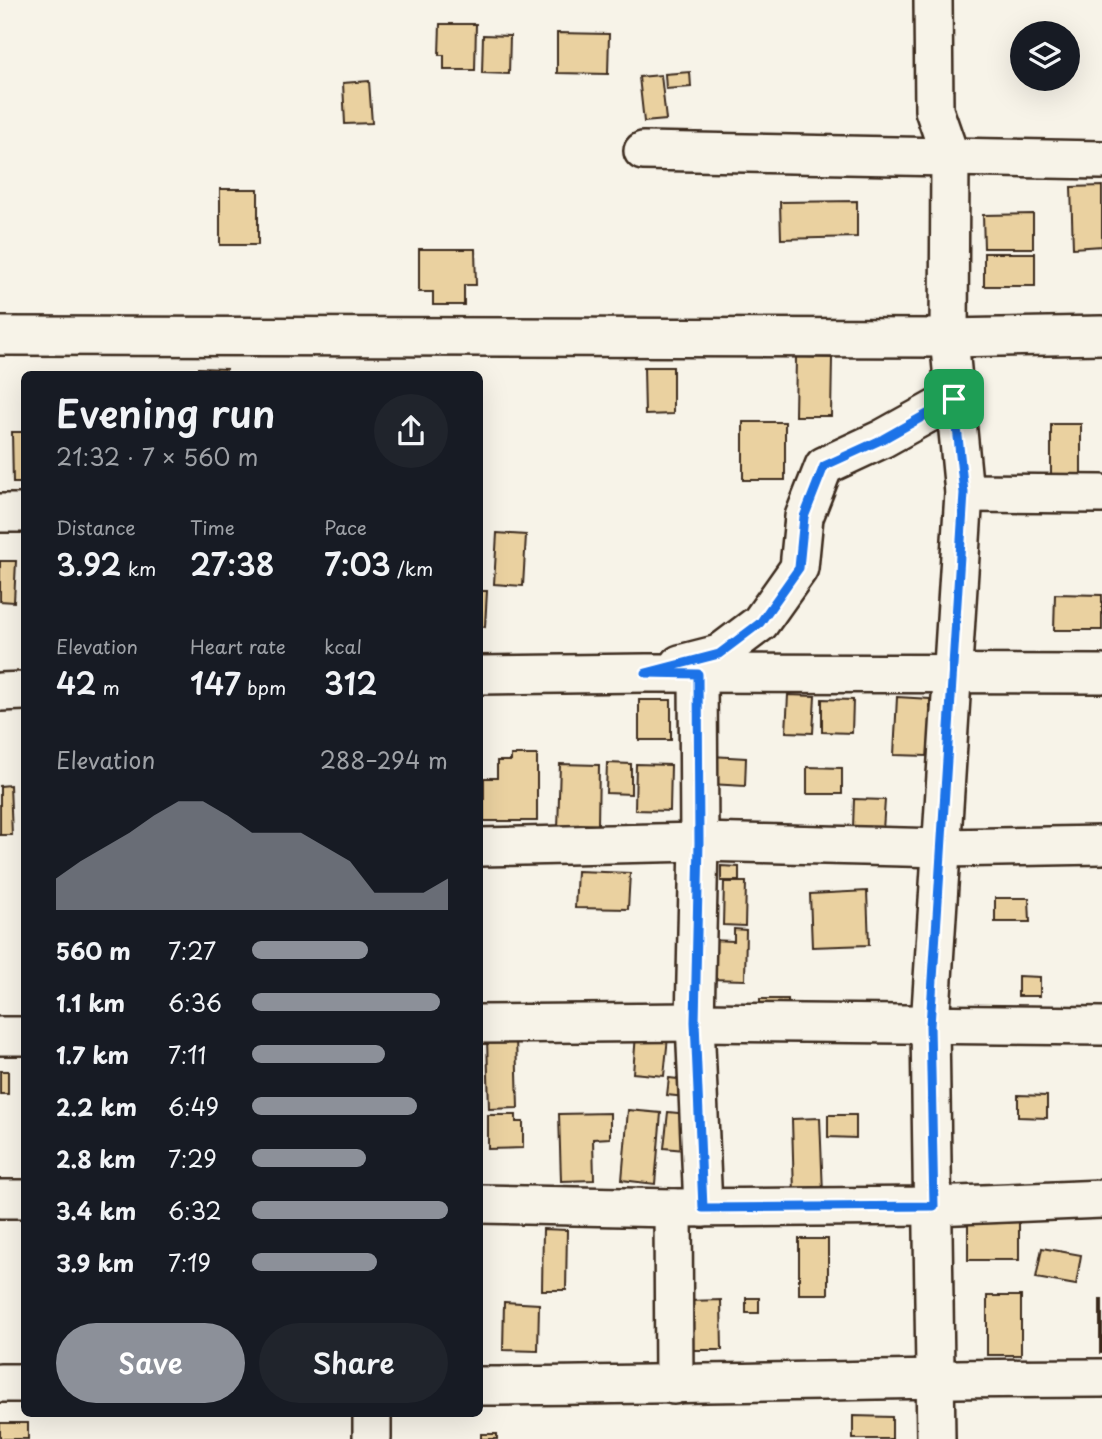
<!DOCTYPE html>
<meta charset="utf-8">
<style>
body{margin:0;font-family:"Playpen Sans",sans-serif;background:#20242c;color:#f1f3f6;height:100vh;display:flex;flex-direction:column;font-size:26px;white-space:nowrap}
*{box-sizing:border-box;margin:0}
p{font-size:23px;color:#9ea1a6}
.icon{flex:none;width:38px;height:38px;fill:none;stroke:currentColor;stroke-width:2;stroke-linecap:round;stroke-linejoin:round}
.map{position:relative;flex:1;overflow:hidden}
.sheet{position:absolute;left:21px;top:371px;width:462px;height:1046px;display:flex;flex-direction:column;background:#171b24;border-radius:10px;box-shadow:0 7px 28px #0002}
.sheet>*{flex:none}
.controls{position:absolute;left:1010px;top:21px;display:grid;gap:14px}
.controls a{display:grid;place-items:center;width:70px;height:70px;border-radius:50%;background:#171b24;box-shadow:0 7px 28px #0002;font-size:35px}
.pin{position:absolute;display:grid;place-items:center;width:60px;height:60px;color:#fff;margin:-30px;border-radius:14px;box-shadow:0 4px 10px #0006}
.round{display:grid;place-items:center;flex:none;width:74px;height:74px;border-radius:37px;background:#20242c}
.head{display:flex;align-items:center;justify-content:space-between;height:119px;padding:0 35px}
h1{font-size:38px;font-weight:600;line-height:52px}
.metrics{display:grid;grid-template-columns:repeat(3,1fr);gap:10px;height:119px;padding:7px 35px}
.metrics div{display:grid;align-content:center}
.metrics b{font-size:30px;font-weight:600}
.metrics small{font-size:19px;font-weight:400}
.metrics p{font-size:19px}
.chart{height:196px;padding:14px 35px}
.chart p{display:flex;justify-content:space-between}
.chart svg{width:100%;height:126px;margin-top:7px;fill:#8c9099;opacity:.7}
.action{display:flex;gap:14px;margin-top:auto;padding:14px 35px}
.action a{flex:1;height:80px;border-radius:42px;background:#8c9099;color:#fff;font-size:28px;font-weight:600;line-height:80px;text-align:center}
.action a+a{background:#20242c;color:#f1f3f6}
ul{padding:0 35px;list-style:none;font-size:23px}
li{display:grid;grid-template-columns:112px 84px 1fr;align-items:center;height:52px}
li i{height:18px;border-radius:9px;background:#8c9099}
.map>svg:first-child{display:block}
.building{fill:#ead1a0;stroke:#3b2a1e;stroke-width:2}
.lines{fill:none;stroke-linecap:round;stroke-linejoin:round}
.minor-casing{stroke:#3b2a1e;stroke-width:42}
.minor{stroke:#f7f3e8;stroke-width:37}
.route-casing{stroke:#fff;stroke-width:14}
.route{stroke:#1a73e8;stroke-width:9}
</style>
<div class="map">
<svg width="1102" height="1439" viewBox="0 0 1102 1439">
<rect width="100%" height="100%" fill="#f7f3e8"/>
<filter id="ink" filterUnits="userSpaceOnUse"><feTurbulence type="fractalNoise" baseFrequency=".0143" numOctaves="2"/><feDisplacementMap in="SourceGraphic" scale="14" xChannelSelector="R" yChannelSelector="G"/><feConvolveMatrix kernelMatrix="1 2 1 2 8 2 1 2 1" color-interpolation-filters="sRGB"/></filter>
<g filter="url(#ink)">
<g class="building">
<polygon points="440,24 476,24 475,70 444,70 444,55 439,55"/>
<polygon points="557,33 609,34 608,74 557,73"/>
<polygon points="483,35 510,36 509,74 482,73"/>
<polygon points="690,72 691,87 666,89 665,74"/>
<polygon points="661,75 666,120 644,122 639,77"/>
<polygon points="369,81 372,123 345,124 343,83"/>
<polygon points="1102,186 1102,246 1073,248 1071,187"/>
<rect x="220" y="189" width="38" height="56"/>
<polygon points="857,201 857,237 781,239 780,202"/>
<polygon points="1033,214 1033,248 984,248 983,215"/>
<polygon points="419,249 475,249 476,285 464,285 464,305 433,305 433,292 419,292"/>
<rect x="984" y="253" width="51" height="33"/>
<polygon points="796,357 832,358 831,416 795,416"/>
<polygon points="644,367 673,367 673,414 645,415"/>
<polygon points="198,368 226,369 225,374 198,374"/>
<rect x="743" y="422" width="42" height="58"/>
<rect x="1051" y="424" width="30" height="52"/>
<polygon points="12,432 24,432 24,483 13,483"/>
<polygon points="497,533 526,535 523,586 494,584"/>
<polygon points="0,561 16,561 14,602 0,601"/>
<polygon points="480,591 487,591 485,627 480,626"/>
<polygon points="1055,594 1102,595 1102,630 1054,630"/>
<polygon points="788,695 815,696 813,733 786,732"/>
<polygon points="897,697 930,699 930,708 937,708 936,749 928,749 928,756 894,755"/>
<polygon points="822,699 853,700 852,733 822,732"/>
<rect x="639" y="700" width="32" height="40"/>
<polygon points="511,755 537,755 537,821 484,821 484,778 497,778 497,761 511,761"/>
<polygon points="711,756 746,758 745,786 710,784"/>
<polygon points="607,763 631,764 631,794 606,793"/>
<polygon points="560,764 599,765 598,825 582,824 582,830 558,829"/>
<polygon points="636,764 671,765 670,811 635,810"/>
<polygon points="807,767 842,768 842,794 807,794"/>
<polygon points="10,785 12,835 0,835 0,786"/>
<polygon points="854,799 885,800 883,830 853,828"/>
<polygon points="721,866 739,867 739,881 721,881"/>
<polygon points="577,871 630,873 628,909 575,908"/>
<polygon points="724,882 746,882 745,926 723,925"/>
<polygon points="867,891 869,945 812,947 810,894"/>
<polygon points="995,898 1029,898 1030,922 995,922"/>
<polygon points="734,929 746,930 745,980 708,979 708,940 734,941"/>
<polygon points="1018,976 1040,977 1040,996 1018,996"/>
<rect x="760" y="999" width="28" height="14"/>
<polygon points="636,1034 668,1037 664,1076 633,1073"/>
<polygon points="516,1037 518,1108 489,1109 487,1038"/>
<rect x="0" y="1071" width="8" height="23"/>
<polygon points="669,1078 687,1080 685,1097 667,1095"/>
<polygon points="1018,1095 1047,1096 1047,1118 1018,1117"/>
<polygon points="628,1110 661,1113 655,1184 622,1180"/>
<polygon points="668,1112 698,1115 695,1151 664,1148"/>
<polygon points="610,1113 610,1138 593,1139 594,1180 561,1181 559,1114"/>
<polygon points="488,1115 516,1115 516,1122 523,1122 523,1148 488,1149"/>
<polygon points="828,1115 856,1115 856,1138 828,1137"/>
<polygon points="820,1118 823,1193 794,1194 792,1119"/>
<polygon points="968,1221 1019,1222 1019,1260 968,1260"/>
<polygon points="543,1229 567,1230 566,1290 542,1290"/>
<rect x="799" y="1239" width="29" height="55"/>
<polygon points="1042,1248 1081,1255 1076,1285 1036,1278"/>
<rect x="987" y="1296" width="34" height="59"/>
<rect x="746" y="1298" width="13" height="15"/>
<rect x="1100" y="1299" width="2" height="54"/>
<polygon points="721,1300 722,1350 691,1350 689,1301"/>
<polygon points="504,1302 539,1304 538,1351 503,1350"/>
<polygon points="853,1416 892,1417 892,1439 853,1439"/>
<rect x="0" y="1423" width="28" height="16"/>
<rect x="481" y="1434" width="16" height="5"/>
</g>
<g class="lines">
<defs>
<g id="minor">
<polyline points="933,0 934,110 950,156 949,338 964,493 930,1026 936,1439"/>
<polyline points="643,151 1102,160"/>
<polyline points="0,336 949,338 1102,335"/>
<polyline points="964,493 1102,494"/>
<polyline points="0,513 24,513"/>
<polyline points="680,664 719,654 760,623 799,568 804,517 824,466 882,439 954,399"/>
<polyline points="698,674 699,842 695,1022 703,1208"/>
<polyline points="480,675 646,673 1102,674"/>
<polyline points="0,692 24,691"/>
<polyline points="480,847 699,842 943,848 1102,845"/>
<polyline points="480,1024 695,1022 1102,1026"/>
<polyline points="0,1036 24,1036"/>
<polyline points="0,1199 24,1199"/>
<polyline points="480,1204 673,1208 934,1206 1102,1199"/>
<polyline points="673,1208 674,1385"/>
<polyline points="0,1383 24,1383"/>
<path d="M 480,1386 C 687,1385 894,1378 1102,1378"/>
<polyline points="372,1414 372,1439"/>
</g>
</defs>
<use href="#minor" class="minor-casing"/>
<use href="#minor" class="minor"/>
</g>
</g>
<g class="lines" filter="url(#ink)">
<defs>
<polygon id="route" points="954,399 964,493 930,1026 934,1206 703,1208 695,1022 699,842 698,674 646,673 719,654 760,623 799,568 804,517 824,466 883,439"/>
</defs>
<use href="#route" class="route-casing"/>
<use href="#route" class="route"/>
</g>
</svg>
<div class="controls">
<a><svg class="icon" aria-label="layers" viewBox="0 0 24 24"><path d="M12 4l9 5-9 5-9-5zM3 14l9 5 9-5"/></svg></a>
</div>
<div class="pin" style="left:954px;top:399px;background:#1e9e55"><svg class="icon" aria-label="arrive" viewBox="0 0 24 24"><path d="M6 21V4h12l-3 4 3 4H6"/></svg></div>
<section class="sheet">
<div class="head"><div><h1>Evening run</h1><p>21:32 · 7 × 560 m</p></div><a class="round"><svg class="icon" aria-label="share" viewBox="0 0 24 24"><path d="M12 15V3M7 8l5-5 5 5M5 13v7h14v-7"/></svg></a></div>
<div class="metrics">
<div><p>Distance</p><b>3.92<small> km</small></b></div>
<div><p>Time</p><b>27:38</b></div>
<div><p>Pace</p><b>7:03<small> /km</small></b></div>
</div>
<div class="metrics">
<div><p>Elevation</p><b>42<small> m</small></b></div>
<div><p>Heart rate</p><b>147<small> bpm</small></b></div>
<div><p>kcal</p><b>312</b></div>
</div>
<div class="chart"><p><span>Elevation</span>288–294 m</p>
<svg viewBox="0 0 160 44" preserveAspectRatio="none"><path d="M0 44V33L10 27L20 22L30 17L40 11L50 6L60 6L70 11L80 17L90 17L100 17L110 22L120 27L130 38L140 38L150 38L160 33V44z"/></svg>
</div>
<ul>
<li><b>560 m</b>7:27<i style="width:59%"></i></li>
<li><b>1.1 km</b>6:36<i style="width:96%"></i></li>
<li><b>1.7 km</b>7:11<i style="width:68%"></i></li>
<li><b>2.2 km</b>6:49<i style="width:84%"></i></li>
<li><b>2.8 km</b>7:29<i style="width:58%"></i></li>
<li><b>3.4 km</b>6:32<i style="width:100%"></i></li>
<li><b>3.9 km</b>7:19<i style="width:64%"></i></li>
</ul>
<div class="action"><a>Save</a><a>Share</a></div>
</section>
</div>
